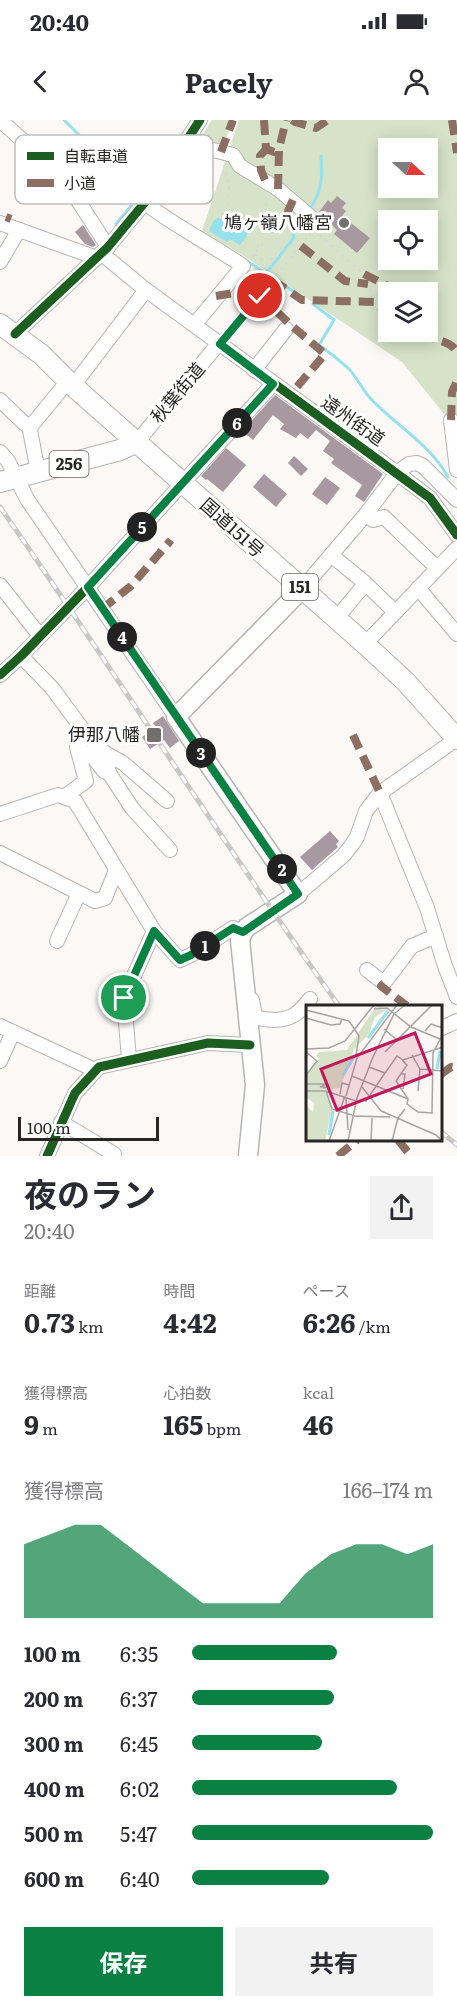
<!DOCTYPE html>
<html lang="ja">
<meta charset="utf-8">
<style>
body{margin:0;font-family:Literata,"Noto Sans JP",serif;background:#f2f2f3;color:#2b2b33;height:100vh;display:flex;flex-direction:column;font-size:22px;white-space:nowrap}
*{box-sizing:border-box;margin:0}
p{font-size:20px;color:#7c7c81}
.icon{flex:none;width:33px;height:33px;fill:none;stroke:currentColor;stroke-width:2;stroke-linecap:round;stroke-linejoin:round}
.map{position:relative;height:1036px;overflow:hidden}
.sheet{display:flex;flex-direction:column;background:#fff;flex:1}
.sheet>*{flex:none}
.needle{width:39px;rotate:111deg}
.tools{position:absolute;left:378px;top:18px;display:grid;gap:12px}
.tools a{display:grid;place-items:center;width:60px;height:60px;border-radius:0px;background:#fff;box-shadow:0 3px 15px #0003;font-size:30px}
.scale{position:absolute;left:18px;bottom:15px;width:141px;box-sizing:border-box;padding-left:6px;border:3px solid #272625;border-top:0;font-size:16px;line-height:21px;white-space:nowrap;color:#272625;-webkit-text-stroke:4px #fff;paint-order:stroke}
.pin{position:absolute;display:grid;place-items:center;width:51px;height:51px;color:#fff;margin:-26px;border:3px solid #fff;border-radius:50%;box-shadow:0 2px 6px #0007}
.km{position:absolute;width:30px;height:30px;margin:-15px;border-radius:50%;background:#222;color:#fff;font-size:16px;line-height:30px;text-align:center}
.round{display:grid;place-items:center;flex:none;width:63px;height:63px;border-radius:0px;background:#f2f2f3}
.summary{display:flex;align-items:center;justify-content:space-between;height:102px;padding:0 24px}
h1{font-size:33px;font-weight:700;line-height:45px}
.stats{display:grid;grid-template-columns:repeat(3,1fr);gap:9px;height:102px;padding:6px 24px}
.stats div{display:grid;align-content:center}
.stats b{font-size:26px;font-weight:700}
.stats small{font-size:16px;font-weight:400}
.stats p{font-size:16px}
.chart{height:168px;padding:12px 24px}
.chart p{display:flex;justify-content:space-between}
.chart svg{width:100%;height:108px;margin-top:6px;fill:#0b8043;opacity:.7}
.primary-button{display:flex;gap:12px;margin-top:auto;padding:12px 24px}
.primary-button a{flex:1;height:69px;border-radius:0px;background:#0b8043;color:#fff;font-size:24px;font-weight:700;line-height:69px;text-align:center}
.primary-button a+a{background:#f2f2f3;color:#2b2b33}
ul{padding:0 24px;list-style:none;font-size:20px}
li{display:grid;grid-template-columns:96px 72px 1fr;align-items:center;height:45px}
li i{height:15px;border-radius:8px;background:#0b8043}
.status{display:flex;justify-content:space-between;align-items:center;height:42px;padding:0 30px;background:#fff;direction:ltr}
.status svg{height:16px;fill:currentColor}
header{display:flex;justify-content:space-between;align-items:center;height:78px;padding:0 24px;background:#fff;font-size:27px;font-weight:700}
.map>svg:first-child{display:block}
.green{fill:#d7e3c9;fill-rule:evenodd}
.water{fill:#95e2ee}
.lines{fill:none;stroke-linecap:round;stroke-linejoin:round}
.stream{stroke:#95e2ee;stroke-width:3}
.building{fill:#a7999f}
.minor-casing{stroke:#b7b5b3;stroke-width:16}
.major-casing{stroke:#b7b5b3;stroke-width:21}
.highway-casing{stroke:#b7b5b3;stroke-width:22}
.path{stroke:#d6d6d6;stroke-width:1.5;stroke-dasharray:3 4.5;stroke-linecap:butt}
.minor{stroke:#fefefe;stroke-width:14}
.major{stroke:#fefefe;stroke-width:18}
.highway{stroke:#fefefe;stroke-width:20}
.rail-casing{stroke:#c7c7c6;stroke-width:5}
.rail{stroke:#fff;stroke-width:3;stroke-dasharray:9;stroke-linecap:butt}
.quiet{stroke:#8d6e63;stroke-width:8;stroke-dasharray:15 8;stroke-linecap:butt}
.cycleway-casing{stroke:#fff;stroke-width:13}
.cycleway{stroke:#1b5e20;stroke-width:9}
.route-casing{stroke:#fff;stroke-width:12}
.route{stroke:#0b8043;stroke-width:8}
.poi-dot{fill:#71706e;stroke:#fff;stroke-width:2}
.labels{text-anchor:middle;stroke-width:6;stroke-linejoin:round;paint-order:stroke}
.shield{fill:#fff;stroke:#686766;stroke-width:1.5}
.shield-label{font-size:16px;font-weight:bold;fill:#272625}
.poi-label{font-size:18px;fill:#272625;stroke:#fff;text-anchor:end}
.street-label{font-size:18px;fill:#272625;stroke:#fff}
.inset-river{fill:none;stroke:#95e2ee;stroke-width:3}
.inset-road{fill:none;stroke:#a6a4a2;stroke-width:1.5}
.view{fill:#c2185b;fill-opacity:0.15;stroke:#c2185b;stroke-width:3}
.inset-edge{fill:none;stroke:#272625;stroke-width:3}
.key{fill:#fff;stroke:#bebebe;stroke-width:1.5}
.key-label{font-size:16px;fill:#272625}
</style>
<div class="status"><b>20:40</b><svg viewBox="0 0 49 12"><path d="M0 12V9h3v3zM5 12V6h3v6zM10 12V3h3v9zM15 12V0h3v12zM26 1h20v11H26zM47 4h2v5h-2z"/></svg></div>
<header><svg class="icon" aria-label="back" viewBox="0 0 24 24"><path d="M15 5l-7 7 7 7"/></svg>Pacely<svg class="icon" aria-label="person" viewBox="0 0 24 24"><circle cx="12" cy="8" r="4"/><path d="M4 21q1-7 8-7t8 7"/></svg></header>
<div class="map">
<svg width="457" height="1036" viewBox="0 0 457 1036">
<rect width="100%" height="100%" fill="#fbf8f6"/>
<g class="green">
<polygon points="212,0 233,0 223,27 198,22"/>
<path d="M 239,0 L 457,0 L 457,310 L 402,242 L 247,138 L 202,111 ZM 388,28 L 428,28 L 428,68 L 388,68 ZM 388,100 L 428,100 L 428,140 L 388,140 ZM 388,172 L 428,172 L 428,212 L 388,212 Z"/>
</g>
<polygon class="water" points="218,98 230,102 235,99 247,111 247,116 240,125 230,119 227,122 209,111 214,100"/>
<g class="lines">
<g class="stream">
<polyline points="64,0 140,76"/>
<polyline points="188,7 192,0"/>
<path d="M 310,89 C 323,68 322,59 321,36"/>
<polyline points="116,104 146,68 169,34"/>
<polyline points="247,141 302,177"/>
<polyline points="266,153 293,119 294,108 302,98"/>
<path d="M 313,184 L 334,200 L 319,225 C 329,232 339,240 348,248 C 357,257 362,269 370,278 C 396,306 429,323 448,357"/>
</g>
</g>
<g class="building">
<polygon points="337,76 346,83 342,88 346,91 342,96 370,118 357,133 334,114 337,110 319,92 328,80 331,83"/>
<polygon points="83,105 96,125 93,127 85,124 75,112"/>
<polygon points="275,275 383,354 364,382 355,376 362,365 331,343 334,339 323,331 330,321 316,310 308,319 300,313 296,318 280,309 284,304 273,295 253,320 242,311"/>
<polygon points="226,328 246,345 223,372 207,359 206,360 201,356"/>
<polygon points="294,336 308,349 301,356 288,343"/>
<polygon points="264,354 287,374 276,387 253,367"/>
<polygon points="325,357 340,368 327,385 312,374"/>
<polygon points="163,596 179,621 170,628 164,620 150,629 142,617 156,608 153,603"/>
<polygon points="330,711 339,721 336,724 338,727 312,750 300,737"/>
</g>
<g class="lines">
<defs>
<g id="minor">
<polyline points="0,0 62,56 108,127"/>
<polyline points="185,23 233,35 240,46 278,69 319,104"/>
<path d="M 145,83 C 176,107 211,124 243,146 L 195,204"/>
<polyline points="0,103 97,138"/>
<polyline points="101,133 146,170 397,353 430,378 457,415"/>
<polyline points="0,142 19,110"/>
<polyline points="15,214 108,127 151,75 200,0"/>
<polyline points="254,250 286,209"/>
<polyline points="73,266 146,170"/>
<polyline points="0,280 25,304 32,305 68,261"/>
<polyline points="451,300 457,350"/>
<polyline points="29,305 38,352"/>
<polyline points="137,322 219,223"/>
<polyline points="0,332 8,341 27,379 176,597"/>
<polyline points="366,394 373,400 384,397 437,448"/>
<polyline points="331,435 364,462 395,492"/>
<polyline points="0,465 40,516"/>
<polyline points="418,468 457,514"/>
<polyline points="302,469 366,394 397,353 409,344 417,343 423,346 457,380"/>
<polyline points="336,499 365,464"/>
<polyline points="365,524 457,428"/>
<polyline points="21,536 52,568 89,618"/>
<polyline points="0,555 21,536 88,467 273,264"/>
<polyline points="78,629 93,637 104,651 109,653"/>
<polyline points="105,633 109,653 132,688 170,730"/>
<polyline points="380,673 427,788 445,846 457,877"/>
<polyline points="64,677 86,661 77,627 83,618 89,618 105,633 123,643 167,681"/>
<polyline points="0,694 58,675 75,681 154,811 180,840 191,835 233,808 243,812"/>
<polyline points="0,733 95,781 105,778 116,750"/>
<polyline points="298,774 343,736 351,726 357,717 366,691 380,673 448,625 457,616"/>
<polyline points="57,821 79,773"/>
<polyline points="367,850 384,863 412,826 436,816"/>
<path d="M 252,880 L 255,896 C 261,900 267,899 274,900 C 292,900 300,892 310,879"/>
<polyline points="0,906 95,950"/>
<polyline points="440,909 457,901"/>
<polyline points="129,939 124,878 154,811"/>
<polyline points="0,941 13,912"/>
<polyline points="61,1002 114,1034 113,1036"/>
<polyline points="47,1036 75,973 99,947 208,923 250,925"/>
</g>
<polyline id="major" points="248,1036 255,965 240,820 243,812 247,807 298,774 176,597 302,469"/>
<g id="highway">
<polyline points="0,204 42,235 73,266 365,524 406,562 457,619"/>
<polyline points="0,362 120,330 137,322"/>
</g>
</defs>
<use href="#minor" class="minor-casing"/>
<use href="#major" class="major-casing"/>
<use href="#highway" class="highway-casing"/>
<g class="path">
<polyline points="224,45 229,66 228,81 230,88 252,114 259,128"/>
<polyline points="266,76 266,84 277,107"/>
<polyline points="319,115 364,154 375,182"/>
<polyline points="254,134 267,143"/>
<polyline points="251,137 289,94"/>
<polyline points="254,148 272,160"/>
<polyline points="261,152 284,124"/>
<polyline points="229,214 311,113"/>
</g>
<use href="#minor" class="minor"/>
<use href="#major" class="major"/>
<use href="#highway" class="highway"/>
<defs>
<g id="rail">
<path d="M 0,387 C 115,552 222,722 339,886"/>
<polyline points="440,1011 457,1025"/>
</g>
</defs>
<use href="#rail" class="rail-casing"/>
<use href="#rail" class="rail"/>
<g class="quiet">
<polyline points="264,0 266,29 274,32 279,29"/>
<polyline points="292,0 295,2 316,8 328,0"/>
<polyline points="452,0 457,33"/>
<polyline points="221,32 233,0"/>
<polyline points="265,60 261,50 260,36 266,29"/>
<polyline points="278,69 279,29 286,0"/>
<polyline points="290,93 288,91 293,80"/>
<polyline points="6,97 11,99"/>
<polyline points="301,126 345,161 368,164"/>
<polyline points="364,154 400,172"/>
<polyline points="273,160 302,180 375,182 388,194"/>
<polyline points="216,176 245,171 254,161"/>
<polyline points="260,176 292,206 325,234 289,276"/>
<path d="M 421,212 C 431,221 450,219 457,232"/>
<polyline points="451,300 452,272 457,261"/>
<polyline points="102,489 131,466 171,420"/>
<polyline points="353,615 380,673"/>
<polyline points="384,863 381,866 407,886"/>
<polyline points="440,955 451,947 457,948"/>
<polyline points="398,1020 411,1036"/>
<polyline points="338,1036 357,1020"/>
</g>
<defs>
<g id="cycleway">
<polyline points="15,214 108,127 151,75 200,0"/>
<polyline points="219,223 430,378 457,415"/>
<polyline points="0,555 21,536 88,467 273,264"/>
<polyline points="47,1036 75,973 99,947 208,923 250,925"/>
</g>
</defs>
<use href="#cycleway" class="cycleway-casing"/>
<use href="#cycleway" class="cycleway"/>
</g>
<g class="lines">
<defs>
<polyline id="route" points="124,878 154,811 180,840 191,835 233,808 243,812 298,774 88,467 273,264 220,224 260,176"/>
</defs>
<use href="#route" class="route-casing"/>
<use href="#route" class="route"/>
</g>
<g class="poi-dot">
<circle cx="344" cy="103" r="6"/>
<rect x="146" y="607" width="16" height="16" rx="3"/>
</g>
<g class="labels">
<g class="shield">
<rect x="49.5" y="331" width="39" height="26" rx="4.5"/>
<rect x="282" y="454" width="36" height="26" rx="4.5"/>
</g>
<g class="shield-label">
<text x="69" y="350">256</text>
<text x="300" y="473">151</text>
</g>
<g class="poi-label">
<text x="332" y="109">鳩ヶ嶺八幡宮</text>
<text x="140" y="621">伊那八幡</text>
</g>
<g class="street-label">
<text transform="translate(178 273) rotate(-50)" y="6">秋葉街道</text>
<text transform="translate(353 301) rotate(35)" y="6">遠州街道</text>
<text transform="translate(232 408) rotate(42)" y="6">国道151号</text>
</g>
</g>
<g transform="translate(306 885)">
<rect width="136" height="136" fill="#fbf8f6"/>
<path d="M 71,0 L 82,0 L 69,5 L 82,4 L 69,12 L 63,29 L 48,44 L 34,83 L 22,85 L 26,104 L 19,136 L 0,136 L 0,100 L 7,107 L 8,98 L 0,92 L 0,70 L 13,54 L 10,51 L 13,47 L 41,45 Z" fill="#d7e3c9"/>
<path class="inset-river" d="M 62,33 L 82,6M 131,64 L 134,46M 37,70 L 48,52M 23,130 L 27,106"/>
<path class="inset-road" d="M 68,4 L 81,3 L 105,22 L 134,34M 0,5 L 43,16M 0,13 L 25,20 L 34,19 L 36,14M 43,16 L 53,31 L 50,50M 78,24 L 92,36M 119,26 L 125,19 L 137,23M 0,44 L 23,43 L 39,36 L 68,0M 0,47 L 11,56 L 0,70M 79,47 L 126,0M 106,50 L 114,64 L 137,66M 96,55 L 101,60 L 90,76 L 102,94M 63,62 L 79,68 L 91,51 L 97,55 L 137,42M 95,69 L 99,69 L 97,84M 46,71 L 102,94 L 101,99 L 112,107 L 126,108 L 127,48 L 137,29M 0,79 L 21,79 L 14,82 L 21,82 L 17,83M 56,82 L 75,106 L 130,130 L 136,136M 0,86 L 20,86 L 50,96M 20,86 L 26,104 L 46,110M 112,86 L 114,64M 34,89 L 36,78 L 43,80M 40,91 L 51,53 L 91,0M 40,92 L 42,125M 57,95 L 60,96 L 79,68M 46,111 L 84,112M 23,136 L 39,91M 42,136 L 51,93 L 67,52 L 88,9 L 99,0M 65,136 L 66,113M 86,136 L 92,113 L 99,104"/>
<path class="view" d="M 109,28 L 125,69 L 31,105 L 15,64 Z"/>
<rect width="136" height="136" class="inset-edge"/>
</g>
<rect x="15" y="15" width="198" height="69" rx="9" class="key"/>
<rect x="27" y="32" width="27" height="8" fill="#1b5e20"/>
<rect x="27" y="59" width="27" height="8" fill="#8d6e63"/>
<g class="key-label">
<text x="64" y="42">自転車道</text>
<text x="64" y="69">小道</text>
</g>
</svg>
<div class="tools">
<a><svg class="needle" viewBox="-14 -14 28 28"><path d="M0-13l5 13h-10z" fill="#e53935"/><path d="M0 13l5-13h-10z" fill="#7c7c81"/></svg></a>
<a><svg class="icon" aria-label="locate" viewBox="0 0 24 24"><circle cx="12" cy="12" r="6"/><path d="M12 2v4M12 18v4M2 12h4M18 12h4"/></svg></a>
<a><svg class="icon" aria-label="layers" viewBox="0 0 24 24"><path d="M12 4l9 5-9 5-9-5zM3 14l9 5 9-5"/></svg></a>
</div>
<div class="scale">100 m</div>
<div class="pin" style="left:124px;top:878px;background:#1e9e55"><svg class="icon" aria-label="arrive" viewBox="0 0 24 24"><path d="M6 21V4h12l-3 4 3 4H6"/></svg></div>
<div class="pin" style="left:260px;top:176px;background:#d93025"><svg class="icon" aria-label="check" viewBox="0 0 24 24"><path d="M5 12l5 5 9-10"/></svg></div>
<b class="km" style="left:205px;top:826px">1</b>
<b class="km" style="left:282px;top:749px">2</b>
<b class="km" style="left:201px;top:633px">3</b>
<b class="km" style="left:122px;top:517px">4</b>
<b class="km" style="left:142px;top:407px">5</b>
<b class="km" style="left:237px;top:303px">6</b>
</div>
<section class="sheet">
<div class="summary"><div><h1>夜のラン</h1><p>20:40</p></div><a class="round"><svg class="icon" aria-label="share" viewBox="0 0 24 24"><path d="M12 15V3M7 8l5-5 5 5M5 13v7h14v-7"/></svg></a></div>
<div class="stats">
<div><p>距離</p><b>0.73<small> km</small></b></div>
<div><p>時間</p><b>4:42</b></div>
<div><p>ペース</p><b>6:26<small> /km</small></b></div>
</div>
<div class="stats">
<div><p>獲得標高</p><b>9<small> m</small></b></div>
<div><p>心拍数</p><b>165<small> bpm</small></b></div>
<div><p>kcal</p><b>46</b></div>
</div>
<div class="chart"><p><span>獲得標高</span>166–174 m</p>
<svg viewBox="0 0 160 44" preserveAspectRatio="none"><path d="M0 44V14L10 10L20 6L30 6L40 14L50 22L60 30L70 38L80 38L90 38L100 38L110 26L120 18L130 14L140 14L150 18L160 14V44z"/></svg>
</div>
<ul>
<li><b>100 m</b>6:35<i style="width:60%"></i></li>
<li><b>200 m</b>6:37<i style="width:59%"></i></li>
<li><b>300 m</b>6:45<i style="width:54%"></i></li>
<li><b>400 m</b>6:02<i style="width:85%"></i></li>
<li><b>500 m</b>5:47<i style="width:100%"></i></li>
<li><b>600 m</b>6:40<i style="width:57%"></i></li>
</ul>
<div class="primary-button"><a>保存</a><a>共有</a></div>
</section>
